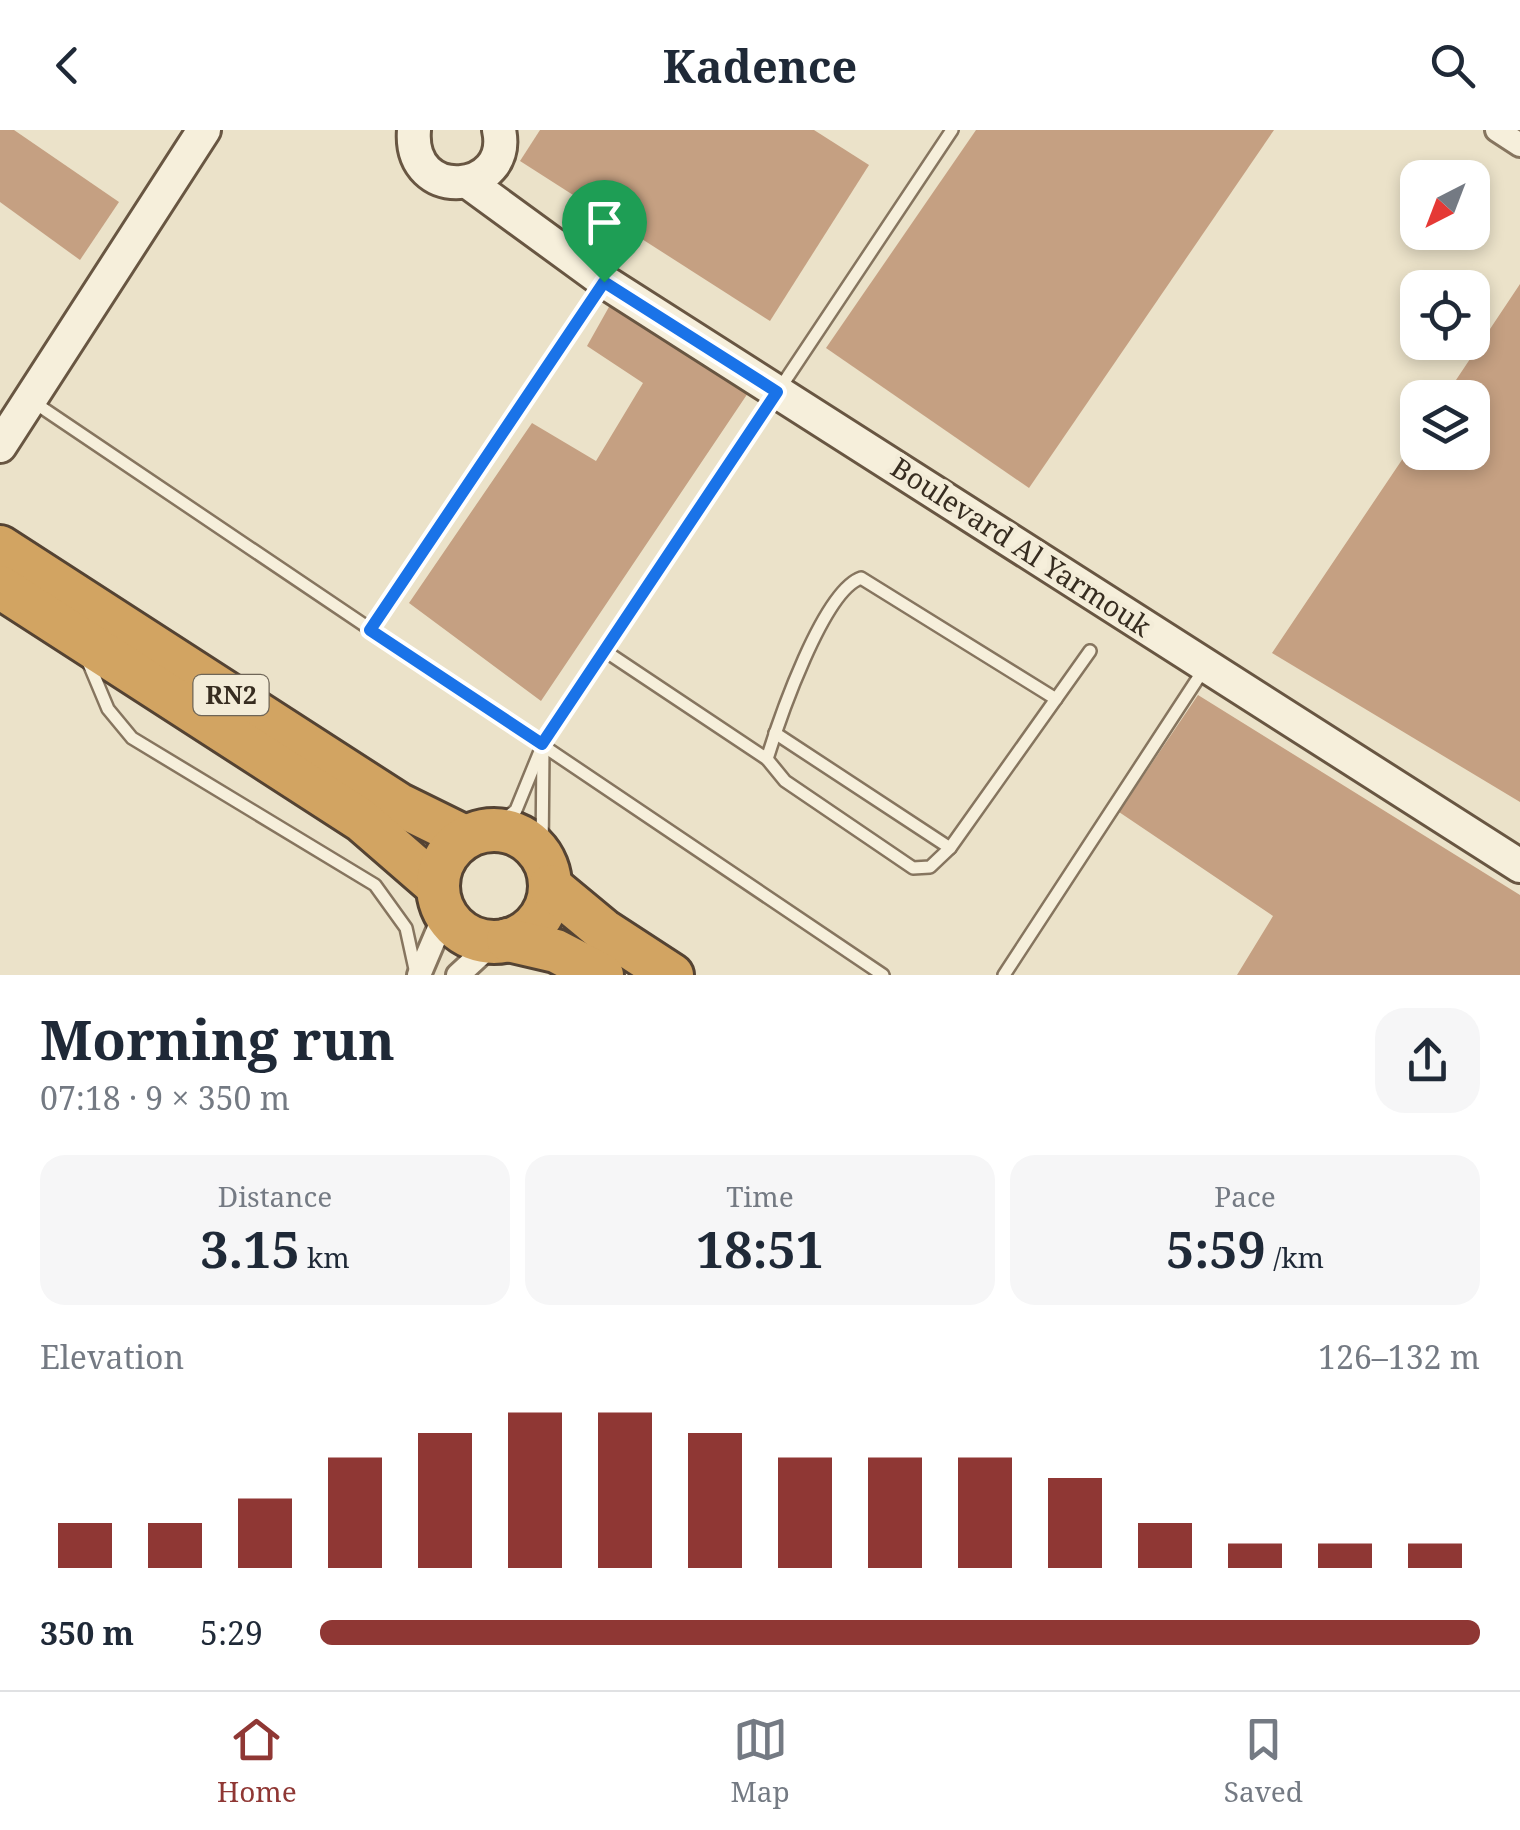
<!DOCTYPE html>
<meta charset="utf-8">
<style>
body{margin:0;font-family:"Noto Serif",serif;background:#f6f6f7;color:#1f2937;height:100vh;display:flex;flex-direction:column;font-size:38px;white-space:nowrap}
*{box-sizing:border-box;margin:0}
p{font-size:32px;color:#747a83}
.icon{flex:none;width:55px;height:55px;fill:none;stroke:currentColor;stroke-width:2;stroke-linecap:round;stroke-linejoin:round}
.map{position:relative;height:845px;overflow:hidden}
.drawer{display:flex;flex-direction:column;background:#fff;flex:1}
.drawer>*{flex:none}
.needle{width:65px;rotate:222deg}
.controls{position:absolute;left:1400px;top:30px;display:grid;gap:20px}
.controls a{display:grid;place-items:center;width:90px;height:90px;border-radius:20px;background:#fff;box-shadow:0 5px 15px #0003;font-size:50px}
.pin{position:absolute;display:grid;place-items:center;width:85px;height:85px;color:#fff;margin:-102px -42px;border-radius:50% 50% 50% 0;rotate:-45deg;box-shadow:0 0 10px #0007}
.pin .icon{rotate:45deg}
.round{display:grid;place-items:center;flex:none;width:105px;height:105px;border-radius:30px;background:#f6f6f7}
.overview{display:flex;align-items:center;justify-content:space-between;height:170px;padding:0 40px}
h1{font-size:55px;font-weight:700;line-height:75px}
.stats{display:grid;grid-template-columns:repeat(3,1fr);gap:15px;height:170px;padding:10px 40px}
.stats div{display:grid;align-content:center;border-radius:25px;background:#f6f6f7;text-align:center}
.stats b{font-size:50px;font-weight:700}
.stats small{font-size:28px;font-weight:400}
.stats p{font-size:28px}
.chart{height:280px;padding:20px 40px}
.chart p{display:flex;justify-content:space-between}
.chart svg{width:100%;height:180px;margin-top:10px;stroke:#8f3734;stroke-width:6}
ul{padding:0 40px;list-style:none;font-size:32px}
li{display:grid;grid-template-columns:160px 120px 1fr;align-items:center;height:75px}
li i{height:25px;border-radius:12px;background:#8f3734}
header{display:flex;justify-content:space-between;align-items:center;height:130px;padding:0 40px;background:#fff;font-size:45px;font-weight:700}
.menu{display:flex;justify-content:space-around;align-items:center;height:140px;border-top:2px solid #e0e1e3;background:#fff;font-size:28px;color:#747a83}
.menu a{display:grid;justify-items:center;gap:5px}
.menu .on{color:#8f3734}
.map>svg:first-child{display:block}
.building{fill:#c5a082}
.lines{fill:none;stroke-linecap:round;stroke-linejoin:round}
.lane-casing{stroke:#86755f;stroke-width:16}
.street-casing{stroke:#86755f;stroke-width:28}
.secondary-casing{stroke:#685642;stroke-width:38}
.highway-casing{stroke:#544333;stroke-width:48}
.lane{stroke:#f6efdb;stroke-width:11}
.street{stroke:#f6efdb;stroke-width:22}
.secondary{stroke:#f6efdb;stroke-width:32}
.highway{stroke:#d2a462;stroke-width:42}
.route-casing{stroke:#fff;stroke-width:20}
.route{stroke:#1a73e8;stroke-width:12}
.labels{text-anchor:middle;stroke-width:9;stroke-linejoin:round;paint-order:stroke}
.shield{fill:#f3ecd8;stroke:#6f6658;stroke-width:2.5}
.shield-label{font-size:25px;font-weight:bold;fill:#372d21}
.street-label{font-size:28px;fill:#372d21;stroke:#f3ecd8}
</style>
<header><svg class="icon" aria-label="back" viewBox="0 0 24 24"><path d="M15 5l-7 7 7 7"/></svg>Kadence<svg class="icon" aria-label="search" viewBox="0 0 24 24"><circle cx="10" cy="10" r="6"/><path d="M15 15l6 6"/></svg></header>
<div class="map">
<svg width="1520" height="845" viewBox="0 0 1520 845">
<rect width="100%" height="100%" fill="#ebe2c9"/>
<g class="building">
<polygon points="0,0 14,0 119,72 80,130 0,72"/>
<polygon points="540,0 814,0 869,35 770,191 520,31"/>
<polygon points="976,0 1274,0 1029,358 826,218"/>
<polygon points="1520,154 1520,672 1272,523 1418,306 1418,322 1472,322 1472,268 1444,268"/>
<polygon points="614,168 748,263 541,571 409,473 532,293 596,331 643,253 587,216"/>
<polygon points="1198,565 1520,765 1520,845 1237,845 1273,786 1119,682"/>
</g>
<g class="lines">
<defs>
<g id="lane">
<polyline points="32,271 883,845"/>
<polyline points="370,499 602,155"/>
<polyline points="605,521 767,629 785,651 913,738 930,737 950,718 1090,521"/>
<polyline points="87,529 108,579 132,608 375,755 406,798 415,839"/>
<polyline points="775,603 950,718"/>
<path d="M 767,629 C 779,590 823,461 861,448 L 1056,569"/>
<polyline points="493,699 516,680 543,614 952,0"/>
<polyline points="542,728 543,618"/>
<polyline points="1004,845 1204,539"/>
</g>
<g id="street">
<polyline points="1497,0 1520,15"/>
<polyline points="419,845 445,784"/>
<polyline points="458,845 494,812"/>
</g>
<g id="secondary">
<path d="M 414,0 C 408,75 513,64 499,0"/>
<polyline points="468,52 605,152 1520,736"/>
<polyline points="0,316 204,0"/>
</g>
<g id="highway">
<polyline points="0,417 398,674 465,707"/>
<polyline points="0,457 361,690 437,756"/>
<circle cx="494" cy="756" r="56"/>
<polyline points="550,756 603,800 672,845"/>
<polyline points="508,810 556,821 602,845"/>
</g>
</defs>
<use href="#lane" class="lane-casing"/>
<use href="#street" class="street-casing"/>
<use href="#secondary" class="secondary-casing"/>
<use href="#highway" class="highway-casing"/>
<use href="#lane" class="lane"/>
<use href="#street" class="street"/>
<use href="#secondary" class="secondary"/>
<use href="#highway" class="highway"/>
</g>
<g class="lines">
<defs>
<polygon id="route" points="604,152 777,262 542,614 370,500"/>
</defs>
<use href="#route" class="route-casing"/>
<use href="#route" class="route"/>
</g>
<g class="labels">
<rect class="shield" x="193.5" y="545" width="75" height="40" rx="8"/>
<g class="shield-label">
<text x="231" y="574">RN2</text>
</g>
<g class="street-label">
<text transform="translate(1021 417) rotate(33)" y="10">Boulevard Al Yarmouk</text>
</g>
</g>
</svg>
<div class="controls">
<a><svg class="needle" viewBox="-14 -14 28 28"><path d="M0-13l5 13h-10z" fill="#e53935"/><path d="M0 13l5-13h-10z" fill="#747a83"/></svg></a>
<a><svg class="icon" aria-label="locate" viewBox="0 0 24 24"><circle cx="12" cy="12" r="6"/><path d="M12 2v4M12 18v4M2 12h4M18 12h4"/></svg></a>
<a><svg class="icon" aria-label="layers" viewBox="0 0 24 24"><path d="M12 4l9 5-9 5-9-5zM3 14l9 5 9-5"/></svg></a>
</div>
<div class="pin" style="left:604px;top:152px;background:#1e9e55"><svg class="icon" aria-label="arrive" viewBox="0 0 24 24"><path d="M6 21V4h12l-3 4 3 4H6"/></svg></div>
</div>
<section class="drawer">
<div class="overview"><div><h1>Morning run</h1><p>07:18 · 9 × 350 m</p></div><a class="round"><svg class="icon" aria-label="share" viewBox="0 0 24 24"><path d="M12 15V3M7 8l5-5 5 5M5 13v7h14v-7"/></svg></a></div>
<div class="stats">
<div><p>Distance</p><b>3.15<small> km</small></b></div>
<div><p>Time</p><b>18:51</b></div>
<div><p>Pace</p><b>5:59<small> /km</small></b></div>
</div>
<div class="chart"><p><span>Elevation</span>126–132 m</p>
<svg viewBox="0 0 160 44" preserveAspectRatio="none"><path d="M5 44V33M15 44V33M25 44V27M35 44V17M45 44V11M55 44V6M65 44V6M75 44V11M85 44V17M95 44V17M105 44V17M115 44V22M125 44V33M135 44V38M145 44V38M155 44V38"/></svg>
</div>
<ul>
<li><b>350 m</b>5:29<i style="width:100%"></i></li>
</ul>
</section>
<nav class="menu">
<a class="on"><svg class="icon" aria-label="home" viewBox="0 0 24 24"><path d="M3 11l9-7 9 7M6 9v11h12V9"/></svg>Home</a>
<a><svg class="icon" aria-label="map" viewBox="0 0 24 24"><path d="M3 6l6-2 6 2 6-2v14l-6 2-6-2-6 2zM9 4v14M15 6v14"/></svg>Map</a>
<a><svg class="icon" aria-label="saved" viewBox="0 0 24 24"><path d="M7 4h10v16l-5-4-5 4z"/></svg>Saved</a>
</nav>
